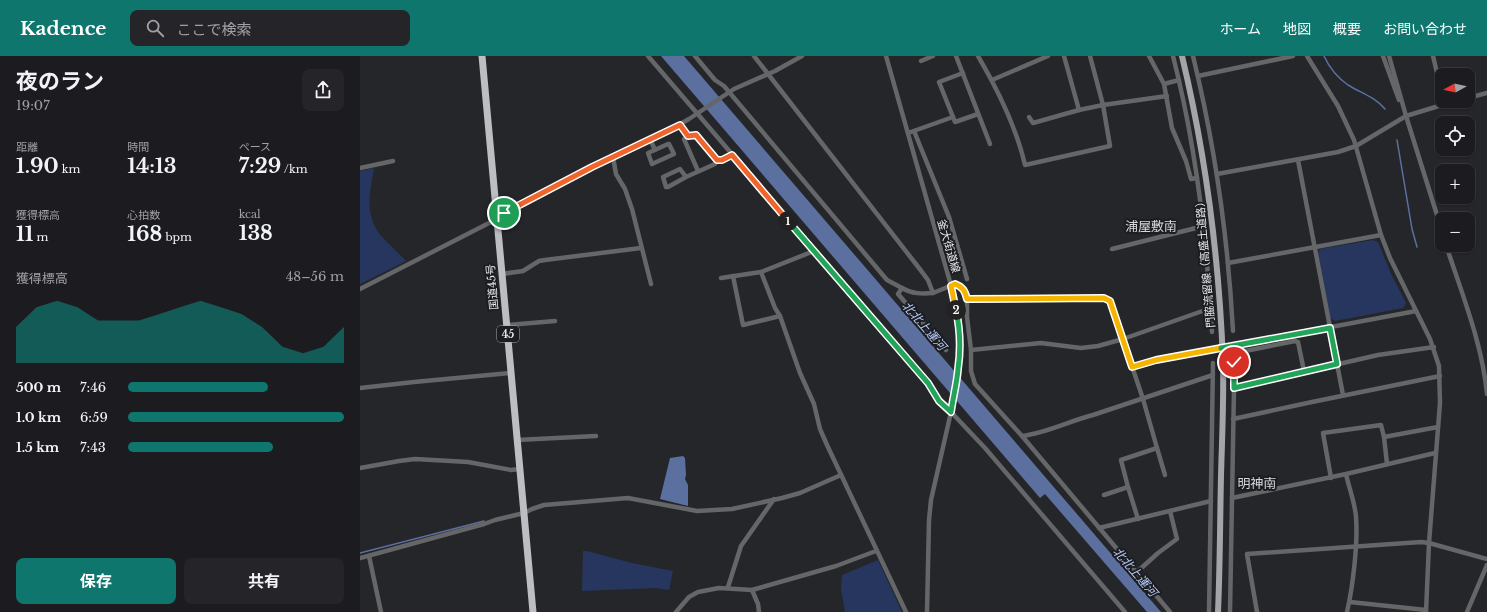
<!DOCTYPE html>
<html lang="ja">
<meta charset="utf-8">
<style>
body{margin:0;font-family:"Libre Baskerville","Noto Sans JP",serif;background:#252529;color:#f1f3f6;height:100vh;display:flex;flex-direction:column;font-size:15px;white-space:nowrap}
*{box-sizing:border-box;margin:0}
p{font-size:13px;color:#a0a1a5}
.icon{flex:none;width:22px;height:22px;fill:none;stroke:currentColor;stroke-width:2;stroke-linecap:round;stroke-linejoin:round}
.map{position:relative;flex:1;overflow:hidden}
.panel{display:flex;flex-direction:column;background:#1c1c20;width:360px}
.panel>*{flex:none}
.needle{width:26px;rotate:262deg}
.controls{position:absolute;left:1075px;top:12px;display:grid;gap:8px}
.controls a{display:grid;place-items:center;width:40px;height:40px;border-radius:8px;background:#1c1c20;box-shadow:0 1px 3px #0004,0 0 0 1px #3a3a3e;font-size:20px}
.pin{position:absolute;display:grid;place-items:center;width:34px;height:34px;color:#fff;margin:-17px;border:2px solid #fff;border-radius:50%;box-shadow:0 1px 4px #0007}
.km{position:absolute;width:20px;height:20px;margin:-10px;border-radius:50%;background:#222;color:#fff;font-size:11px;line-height:20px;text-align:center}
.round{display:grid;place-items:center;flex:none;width:42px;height:42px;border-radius:8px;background:#252529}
.head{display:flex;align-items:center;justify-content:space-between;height:68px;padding:0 16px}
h1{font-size:22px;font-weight:700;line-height:30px}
.figures{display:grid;grid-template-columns:repeat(3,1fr);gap:6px;height:68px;padding:4px 16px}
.figures div{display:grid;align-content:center}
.figures b{font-size:20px;font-weight:700}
.figures small{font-size:11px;font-weight:400}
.figures p{font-size:11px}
.chart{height:112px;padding:8px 16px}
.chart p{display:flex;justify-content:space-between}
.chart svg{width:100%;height:72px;margin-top:4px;fill:#0f766e;opacity:.7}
.primary-button{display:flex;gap:8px;margin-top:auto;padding:8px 16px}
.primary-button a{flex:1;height:46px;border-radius:8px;background:#0f766e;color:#fff;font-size:16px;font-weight:700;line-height:46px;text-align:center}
.primary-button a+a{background:#252529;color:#f1f3f6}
ul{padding:0 16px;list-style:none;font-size:13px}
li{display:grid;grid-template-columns:64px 48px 1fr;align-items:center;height:30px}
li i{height:10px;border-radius:5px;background:#0f766e}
header{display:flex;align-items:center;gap:24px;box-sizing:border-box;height:56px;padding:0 20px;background:#0f766e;color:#fff}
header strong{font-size:19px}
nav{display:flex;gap:22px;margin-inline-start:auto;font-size:14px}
.search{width:280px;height:36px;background:#252529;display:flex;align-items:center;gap:10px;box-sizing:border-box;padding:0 14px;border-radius:8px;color:#a0a1a5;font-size:15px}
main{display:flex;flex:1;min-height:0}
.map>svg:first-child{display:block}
.green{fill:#27365f}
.water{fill:#5c70a0}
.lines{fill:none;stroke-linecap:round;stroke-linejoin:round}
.stream{stroke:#5c70a0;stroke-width:1.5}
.minor{stroke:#656668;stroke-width:4.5}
.major{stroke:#a3a5a9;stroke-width:6}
.highway{stroke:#bcbec3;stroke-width:7}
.split-1-casing{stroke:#fff;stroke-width:8}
.split-2-casing{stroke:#fff;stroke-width:8}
.split-3-casing{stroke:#fff;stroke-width:8}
.split-4-casing{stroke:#fff;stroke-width:8}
.split-1{stroke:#f0652b;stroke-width:5}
.split-2{stroke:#22a559;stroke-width:5}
.split-3{stroke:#f5b400;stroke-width:5}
.split-4{stroke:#22a559;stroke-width:5}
.labels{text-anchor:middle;stroke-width:4;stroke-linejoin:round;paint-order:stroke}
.shield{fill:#1b1d20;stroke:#aaabae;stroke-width:1}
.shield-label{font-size:10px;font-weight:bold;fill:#e7e8eb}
.street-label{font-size:11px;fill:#e7e8eb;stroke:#1b1d20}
.water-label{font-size:12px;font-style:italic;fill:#b7caf6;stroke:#1b1d20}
.quarter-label{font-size:13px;fill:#d7d9de;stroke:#1b1d20}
</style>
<header>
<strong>Kadence</strong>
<div class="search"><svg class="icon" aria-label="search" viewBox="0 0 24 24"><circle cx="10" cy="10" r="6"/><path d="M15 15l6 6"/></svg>ここで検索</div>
<nav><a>ホーム</a><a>地図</a><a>概要</a><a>お問い合わせ</a></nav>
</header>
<main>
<section class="panel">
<div class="head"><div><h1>夜のラン</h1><p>19:07</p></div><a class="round"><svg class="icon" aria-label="share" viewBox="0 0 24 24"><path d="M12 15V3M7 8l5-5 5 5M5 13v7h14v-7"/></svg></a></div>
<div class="figures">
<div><p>距離</p><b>1.90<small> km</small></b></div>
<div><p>時間</p><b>14:13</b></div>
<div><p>ペース</p><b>7:29<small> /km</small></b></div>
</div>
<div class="figures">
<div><p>獲得標高</p><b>11<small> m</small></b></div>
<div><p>心拍数</p><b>168<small> bpm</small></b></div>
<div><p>kcal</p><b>138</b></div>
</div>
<div class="chart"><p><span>獲得標高</span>48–56 m</p>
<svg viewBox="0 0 160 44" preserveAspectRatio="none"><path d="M0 44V22L10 10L20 6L30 10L40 18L50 18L60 18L70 14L80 10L90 6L100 10L110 14L120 22L130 34L140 38L150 34L160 22V44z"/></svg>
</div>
<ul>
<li><b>500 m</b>7:46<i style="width:65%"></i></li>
<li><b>1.0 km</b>6:59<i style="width:100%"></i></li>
<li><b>1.5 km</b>7:43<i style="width:67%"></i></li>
</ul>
<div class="primary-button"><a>保存</a><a>共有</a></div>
</section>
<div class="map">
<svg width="1127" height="556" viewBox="0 0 1127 556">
<rect width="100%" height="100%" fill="#25262a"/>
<g class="green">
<path d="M 14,112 C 10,137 4,156 20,179 L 46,205 L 0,228 L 0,115 Z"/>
<polygon points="1013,184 1018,186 1031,218 1046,247 1043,252 975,265 970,261 958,197 960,193"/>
<polygon points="223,495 227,495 272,507 313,515 309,534 296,532 222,535"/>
<polygon points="518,504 542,556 485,556 481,533 482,519"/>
</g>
<g class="water">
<polygon points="301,0 324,0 801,556 787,556 685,438 680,442"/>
<polygon points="323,400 325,402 326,419 325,423 328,429 328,450 300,443 310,402"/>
</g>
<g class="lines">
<g class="stream">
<path d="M 964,0 C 969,11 978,22 988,29 C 1001,37 1015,41 1025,53"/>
<polyline points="1037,84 1052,173 1057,191"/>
<polyline points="0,497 124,465"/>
</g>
<g class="minor">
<polyline points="288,0 568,327 583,349 591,356 625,392 765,556"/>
<polyline points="335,0 355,24 364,30 527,224 542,232 538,238 586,294"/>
<polyline points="394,0 559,212 568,224 573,237 595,228 603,232 605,235 607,243 607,261 611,294 611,315 615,328 662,380 810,556"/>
<polyline points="526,0 594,240 598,260 600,280 598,312 591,356 571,444 569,464 567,556"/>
<polyline points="596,0 630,88"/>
<path d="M 618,0 C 638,34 656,70 665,109 L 750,90 L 743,49 L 730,0"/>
<polyline points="704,0 719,54"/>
<polyline points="789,0 804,28 812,72 826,105 831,123 837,122"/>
<path d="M 813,0 C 836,90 847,184 852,276"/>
<path d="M 833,0 C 855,90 868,182 873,275"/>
<polyline points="947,0 978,50 994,84 1021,179 1030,202 1070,283 1079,310 1080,347 1069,487 1066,556"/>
<polyline points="1023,0 1039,44"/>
<polyline points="1029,0 1046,60 1082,175"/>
<polyline points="1073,0 1082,38"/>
<polyline points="561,5 573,0"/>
<polyline points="603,17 579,26 595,66 618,58"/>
<polyline points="838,20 933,0"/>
<polyline points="632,24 688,0"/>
<polyline points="804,28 819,24"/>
<polyline points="1108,42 1127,37"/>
<polyline points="669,61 673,67 719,54 743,49 807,40"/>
<polyline points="320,69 328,80"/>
<polyline points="554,75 589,161 607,223"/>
<polyline points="548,77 593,61"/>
<polyline points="290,83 295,94"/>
<polygon points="308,88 309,88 314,98 292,108 288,97"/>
<polyline points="253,101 256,118 265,133 272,153 291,228"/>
<polyline points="357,104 362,104 372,99"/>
<polyline points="938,104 983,339"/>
<polyline points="0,112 33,105"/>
<polyline points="857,118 978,96 996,90 1046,60 1095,45"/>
<polyline points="326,121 320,113 303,121 306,131 308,131 326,121 355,108 357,104 336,79 328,80 324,83 338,115"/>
<path d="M 1086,189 C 1102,238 1122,287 1127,338"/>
<polyline points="752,193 844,170"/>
<polyline points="868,207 1021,179"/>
<polyline points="401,216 415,252 420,260 440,317 454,348 460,373 467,389 546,556"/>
<polyline points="142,218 163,215 179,205 185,204 281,192"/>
<polyline points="373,220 383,269 420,260"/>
<polyline points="361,222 401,216 454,195"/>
<path d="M 542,232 C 552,238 562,238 573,237"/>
<polyline points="0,233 131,166 232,111 308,75 329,63 374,33 415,15 442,0"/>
<polyline points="607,243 744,242 750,245 783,343 797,392"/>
<polyline points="147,269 195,265"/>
<polyline points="611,294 681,287 721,292 738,290 763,283 851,252"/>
<polyline points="772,311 796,304 1056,255"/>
<polyline points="0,332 54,326 151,317"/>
<polyline points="874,332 1018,299 1074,291"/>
<polyline points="873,363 952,346 1080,320"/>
<path d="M 662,380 C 687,377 709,365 733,359 L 853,319"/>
<polyline points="1024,381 1027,408"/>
<polyline points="157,384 236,380"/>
<polyline points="0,412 39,405 55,403 108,406 151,414 160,413"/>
<path d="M 986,418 C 989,432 995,447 996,461 C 998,487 993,530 987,556"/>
<polyline points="971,422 963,377 1021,369 1024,381 1078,371"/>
<polyline points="768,431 761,404 797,392 805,419"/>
<polyline points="744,439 768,431 778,463"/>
<polyline points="872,442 986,418 1075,397"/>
<polyline points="739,472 851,445"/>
<polyline points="9,500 21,556"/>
<polyline points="0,502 124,468 135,464 164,457 172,453 184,449 268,442 337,455 372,453 422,442 440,437 481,419"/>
<polyline points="777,516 798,497 817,483 810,455"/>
<polyline points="368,531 381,490 414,443"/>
<polyline points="392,534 398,548 399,556"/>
<polyline points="990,546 1066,554"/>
<polyline points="316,556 329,541 338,536 359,532 392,534 476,510 516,495"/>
<polyline points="849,556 853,307"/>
<polyline points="870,556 874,332 874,306 880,296 935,285 938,286 944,315"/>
<polyline points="897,556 887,498 1061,486 1069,487 1127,503"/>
<polyline points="1107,556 1127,509"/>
</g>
<path class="major" d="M 822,0 C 846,100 859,202 863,305 C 864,343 862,382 861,420 C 860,465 860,511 858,556"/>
<polyline class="highway" points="122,0 173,556"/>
</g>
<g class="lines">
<defs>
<polyline id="split-1" points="144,157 232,111 320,69 328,80 336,79 357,104 362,104 372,99 428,165"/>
<path id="split-2" d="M 428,165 L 568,327 L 579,345 L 591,356 C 593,341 597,327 598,313 C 601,293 600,273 596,254"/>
<path id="split-3" d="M 596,254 L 591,230 L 595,228 C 603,231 605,235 607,243 L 744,242 L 750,245 L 772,311 L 796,304 L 861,292"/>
<polyline id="split-4" points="861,292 970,272 977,308 874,332 874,306"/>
</defs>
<use href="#split-1" class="split-1-casing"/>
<use href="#split-2" class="split-2-casing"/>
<use href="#split-3" class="split-3-casing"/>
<use href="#split-4" class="split-4-casing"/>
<use href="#split-1" class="split-1"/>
<use href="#split-2" class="split-2"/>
<use href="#split-3" class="split-3"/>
<use href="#split-4" class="split-4"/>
</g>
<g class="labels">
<rect class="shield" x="137" y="270" width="22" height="16" rx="3"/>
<g class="shield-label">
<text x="148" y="282">45</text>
</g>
<g class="street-label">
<text transform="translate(589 190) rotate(74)" y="4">釜大街道線</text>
<text transform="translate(845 206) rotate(-95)" y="4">門脇流留線（高盛土道路）</text>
<text transform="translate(132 231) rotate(-95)" y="4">国道45号</text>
</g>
<g class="water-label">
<text transform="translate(564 270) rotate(49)" y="4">北北上運河</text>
<text transform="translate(775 516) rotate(49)" y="4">北北上運河</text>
</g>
<g class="quarter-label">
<text x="791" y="175">浦屋敷南</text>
<text x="897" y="432">明神南</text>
</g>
</g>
</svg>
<div class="controls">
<a><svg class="needle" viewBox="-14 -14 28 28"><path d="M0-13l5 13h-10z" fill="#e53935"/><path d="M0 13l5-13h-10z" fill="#a0a1a5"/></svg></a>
<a><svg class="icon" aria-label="locate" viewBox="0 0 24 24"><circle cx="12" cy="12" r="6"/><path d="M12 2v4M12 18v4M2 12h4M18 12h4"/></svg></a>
<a>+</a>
<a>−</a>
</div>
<div class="pin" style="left:144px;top:157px;background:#1e9e55"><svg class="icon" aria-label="arrive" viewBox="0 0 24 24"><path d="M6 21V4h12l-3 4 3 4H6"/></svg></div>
<div class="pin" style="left:874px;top:306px;background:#d93025"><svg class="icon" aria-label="check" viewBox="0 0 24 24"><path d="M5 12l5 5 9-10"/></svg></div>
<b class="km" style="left:428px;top:165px">1</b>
<b class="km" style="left:596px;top:254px">2</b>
</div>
</main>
